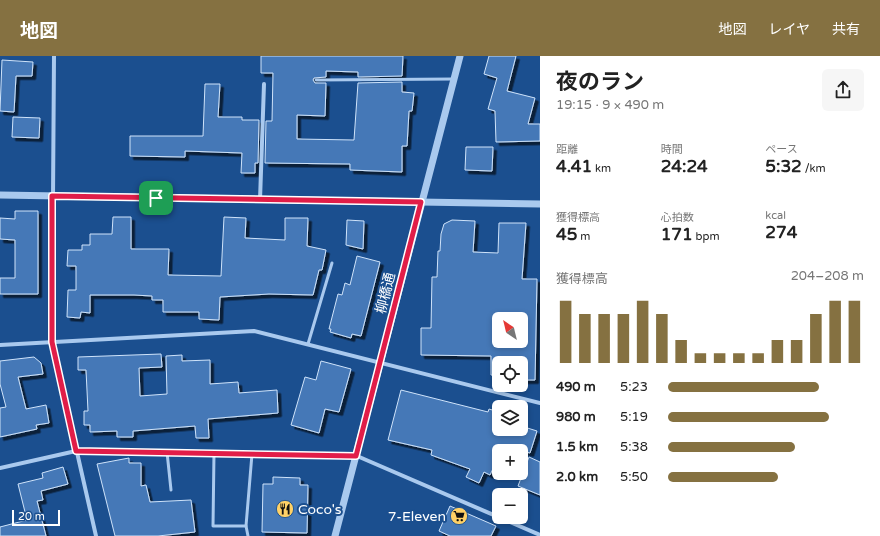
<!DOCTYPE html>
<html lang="ja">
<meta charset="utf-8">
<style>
body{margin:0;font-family:"Varela Round","Noto Sans JP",sans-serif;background:#f6f6f6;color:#222;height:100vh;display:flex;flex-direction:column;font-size:15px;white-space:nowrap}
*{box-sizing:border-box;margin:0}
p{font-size:13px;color:#767676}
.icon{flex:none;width:22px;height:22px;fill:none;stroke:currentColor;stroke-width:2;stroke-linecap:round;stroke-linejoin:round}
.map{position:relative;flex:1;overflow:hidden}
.side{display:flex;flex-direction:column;background:#fff;width:340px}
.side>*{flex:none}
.needle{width:26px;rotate:325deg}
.fabs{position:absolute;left:492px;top:256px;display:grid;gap:8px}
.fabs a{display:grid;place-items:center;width:36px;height:36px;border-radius:6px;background:#fff;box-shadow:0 2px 6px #0003;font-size:20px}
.scale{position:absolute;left:12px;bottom:10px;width:48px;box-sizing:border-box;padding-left:4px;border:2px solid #fff;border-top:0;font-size:11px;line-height:14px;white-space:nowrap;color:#fff;-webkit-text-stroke:3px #1b4f8f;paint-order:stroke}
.pin{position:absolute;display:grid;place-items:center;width:34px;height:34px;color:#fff;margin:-17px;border-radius:8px;box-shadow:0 2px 6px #0006}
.round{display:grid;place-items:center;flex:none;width:42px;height:42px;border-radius:6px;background:#f6f6f6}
.head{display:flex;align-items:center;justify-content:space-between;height:68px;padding:0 16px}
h1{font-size:22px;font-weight:700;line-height:30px}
.stats{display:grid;grid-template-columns:repeat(3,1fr);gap:6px;height:68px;padding:4px 16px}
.stats div{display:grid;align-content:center}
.stats b{font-size:17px;font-weight:700}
.stats small{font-size:11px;font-weight:400}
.stats p{font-size:11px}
.chart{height:112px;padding:8px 16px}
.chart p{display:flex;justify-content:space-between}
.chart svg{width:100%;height:72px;margin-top:4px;stroke:#857141;stroke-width:6}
ul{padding:0 16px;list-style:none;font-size:13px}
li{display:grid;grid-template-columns:64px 48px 1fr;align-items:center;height:30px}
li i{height:10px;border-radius:5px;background:#857141}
header{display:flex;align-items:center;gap:24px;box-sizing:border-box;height:56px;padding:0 20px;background:#857141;color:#fff}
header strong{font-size:19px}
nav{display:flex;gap:22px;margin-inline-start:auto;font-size:14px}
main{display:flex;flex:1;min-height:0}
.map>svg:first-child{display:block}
.building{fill:#4478b7;stroke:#cfe3fa;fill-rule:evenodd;filter:url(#shadow)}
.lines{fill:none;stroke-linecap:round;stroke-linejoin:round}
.service{stroke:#a9c9ee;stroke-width:3}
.minor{stroke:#a9c9ee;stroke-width:4}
.tertiary{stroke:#a9c9ee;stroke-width:7}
.route-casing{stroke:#fff;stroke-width:8}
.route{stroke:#e11d48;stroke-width:5}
.labels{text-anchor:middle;stroke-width:4;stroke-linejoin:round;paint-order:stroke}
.street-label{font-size:14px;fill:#fff;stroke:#1b4f8f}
.poi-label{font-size:14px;fill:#fff;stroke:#1b4f8f;text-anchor:start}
</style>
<header>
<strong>地図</strong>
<nav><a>地図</a><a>レイヤ</a><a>共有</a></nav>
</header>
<main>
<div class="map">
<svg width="540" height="480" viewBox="0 0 540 480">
<defs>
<filter id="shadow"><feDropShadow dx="3.5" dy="3.5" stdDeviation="0" flood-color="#0009"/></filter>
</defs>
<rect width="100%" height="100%" fill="#1b4f8f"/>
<g class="building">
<polygon points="261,0 403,0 402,20 358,21 358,16 326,15 326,21 314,22 313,24 315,27 326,27 325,60 297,59 297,83 354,84 358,27 402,26 402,36 414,37 412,55 409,55 407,90 402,90 402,116 350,114 350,108 265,107 266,65 272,65 273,17 261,17"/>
<polygon points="489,0 516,0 507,35 535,42 528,68 540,68 540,85 496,86 495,55 488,53 497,22 484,18"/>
<polygon points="2,4 33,6 32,20 16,20 14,56 0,55"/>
<polygon points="205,28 220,28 218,61 242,61 242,64 259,64 258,107 255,107 255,117 241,117 242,97 185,95 185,101 130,100 130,80 203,80"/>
<polygon points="13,61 40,62 39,82 12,81"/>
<polygon points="466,91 493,91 492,115 465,114"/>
<polygon points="15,155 38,155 38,238 0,238 0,222 15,222 15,184 0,183 0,162 15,163"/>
<polygon points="113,161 131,161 131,193 169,193 168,219 221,220 224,161 246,162 245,182 285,184 285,162 308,162 307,190 326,194 322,214 319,214 313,239 269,238 220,241 219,264 199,263 199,256 163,256 163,244 152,244 152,240 134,239 90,239 90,257 81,256 80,262 67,261 68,234 76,234 76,210 67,210 68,194 82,194 82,189 90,189 90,178 112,178"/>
<polygon points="347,164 364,165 363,193 346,189"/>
<path d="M 452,164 L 475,165 L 473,196 L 498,197 L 499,167 L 526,167 L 522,223 L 537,223 L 535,324 L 521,324 L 521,307 L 499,307 L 499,320 L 491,319 L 491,300 L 421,299 L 421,272 L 431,272 L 432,221 L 437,221 L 438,195 L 440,195 L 441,178 L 444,168 ZM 499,263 L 521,263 L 521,285 L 499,285 Z"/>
<polygon points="357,200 380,206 361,280 352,278 351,282 330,276 331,273 329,273 338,238 342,239 345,227 350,229"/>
<polygon points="161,298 162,311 139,312 140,340 167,338 166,300 182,299 182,305 210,304 210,328 238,326 239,337 277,334 278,357 208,363 209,382 196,382 195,370 133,375 133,381 117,381 117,375 90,376 90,369 84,369 84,355 88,355 86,314 78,314 78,301"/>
<polygon points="34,301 41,307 43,318 18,321 26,353 46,349 49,367 36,369 37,373 0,381 0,352 6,351 0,328 0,305"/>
<polygon points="321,305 351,313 339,356 325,353 319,377 291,369 305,321 316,324"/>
<polygon points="401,334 488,356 489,353 499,356 499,373 521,373 521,370 537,375 530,397 504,390 501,395 499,395 499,400 490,419 484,416 479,427 466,421 470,413 431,399 432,394 388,384"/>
<polygon points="529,401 540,406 540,439 518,430"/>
<polygon points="129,402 129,407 141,407 141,430 146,429 150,446 191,444 195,476 158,480 115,480 97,408"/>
<polygon points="63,411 68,428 41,435 43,444 37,445 46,480 0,480 0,471 27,464 18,428 43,422 42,417"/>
<polygon points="273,421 300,422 300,429 308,429 307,477 262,476 263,428 273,428"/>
<polygon points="450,450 496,470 491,480 450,480 439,475"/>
</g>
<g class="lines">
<g class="service">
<polyline points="316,24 454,23"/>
<polyline points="308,288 332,207"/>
<polyline points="167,396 171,434"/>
<polyline points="214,397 213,470 246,470"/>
<polyline points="248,480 246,470 252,398"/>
</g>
<g class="minor">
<polyline points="54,0 52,286 96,480"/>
<polyline points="260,144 264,28"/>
<polyline points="0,289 254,275 540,347"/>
<polyline points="0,412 76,395 357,400 540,479"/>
</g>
<g class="tertiary">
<polyline points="0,139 540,148"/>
<polyline points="335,480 460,0"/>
</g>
</g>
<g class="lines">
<defs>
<polygon id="route" points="52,140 421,146 356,400 76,395 52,286"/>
</defs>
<use href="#route" class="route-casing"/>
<use href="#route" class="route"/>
</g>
<defs>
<symbol id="restaurant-disc" viewBox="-11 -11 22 22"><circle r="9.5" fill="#ffd166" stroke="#1b4f8f"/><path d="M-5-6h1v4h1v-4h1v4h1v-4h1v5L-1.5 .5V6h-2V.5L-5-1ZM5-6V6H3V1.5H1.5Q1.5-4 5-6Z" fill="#111"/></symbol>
<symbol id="supermarket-disc" viewBox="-11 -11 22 22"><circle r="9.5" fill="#ffd166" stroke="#1b4f8f"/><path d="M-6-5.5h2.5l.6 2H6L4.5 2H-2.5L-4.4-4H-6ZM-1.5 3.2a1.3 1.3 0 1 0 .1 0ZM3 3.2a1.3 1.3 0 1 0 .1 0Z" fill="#111"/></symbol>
</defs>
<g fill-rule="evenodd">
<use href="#restaurant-disc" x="275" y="443" width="20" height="20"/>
<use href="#supermarket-disc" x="449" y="450" width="20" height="20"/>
</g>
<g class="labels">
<g class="street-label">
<text transform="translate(385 237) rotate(-76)" y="5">柳橋通</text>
</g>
<g class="poi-label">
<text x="298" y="458">Coco's</text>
<text x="446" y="465" text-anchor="end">7-Eleven</text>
</g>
</g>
</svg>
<div class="fabs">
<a><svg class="needle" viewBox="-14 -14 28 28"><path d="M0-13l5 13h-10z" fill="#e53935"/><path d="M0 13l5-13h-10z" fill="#767676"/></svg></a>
<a><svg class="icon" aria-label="locate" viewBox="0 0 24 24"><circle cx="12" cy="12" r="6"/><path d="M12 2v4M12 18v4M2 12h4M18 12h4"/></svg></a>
<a><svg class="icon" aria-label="layers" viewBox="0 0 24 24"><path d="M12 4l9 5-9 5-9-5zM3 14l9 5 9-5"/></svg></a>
<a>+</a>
<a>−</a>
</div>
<div class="scale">20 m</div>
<div class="pin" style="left:156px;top:142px;background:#1e9e55"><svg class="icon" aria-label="arrive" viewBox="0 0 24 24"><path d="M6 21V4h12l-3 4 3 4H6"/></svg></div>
</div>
<section class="side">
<div class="head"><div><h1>夜のラン</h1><p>19:15 · 9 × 490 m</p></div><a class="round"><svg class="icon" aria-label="share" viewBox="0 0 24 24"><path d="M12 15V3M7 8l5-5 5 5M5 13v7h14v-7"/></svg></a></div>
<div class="stats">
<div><p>距離</p><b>4.41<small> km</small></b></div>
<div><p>時間</p><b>24:24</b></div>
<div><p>ペース</p><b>5:32<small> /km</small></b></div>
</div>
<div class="stats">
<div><p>獲得標高</p><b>45<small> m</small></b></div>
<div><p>心拍数</p><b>171<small> bpm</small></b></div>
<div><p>kcal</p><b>274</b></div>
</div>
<div class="chart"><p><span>獲得標高</span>204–208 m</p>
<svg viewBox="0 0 160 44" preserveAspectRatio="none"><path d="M5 44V6M15 44V14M25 44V14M35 44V14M45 44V6M55 44V14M65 44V30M75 44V38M85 44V38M95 44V38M105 44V38M115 44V30M125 44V30M135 44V14M145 44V6M155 44V6"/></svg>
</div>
<ul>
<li><b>490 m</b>5:23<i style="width:77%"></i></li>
<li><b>980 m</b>5:19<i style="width:82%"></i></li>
<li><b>1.5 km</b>5:38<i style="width:65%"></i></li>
<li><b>2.0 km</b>5:50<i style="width:56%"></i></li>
</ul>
</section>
</main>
